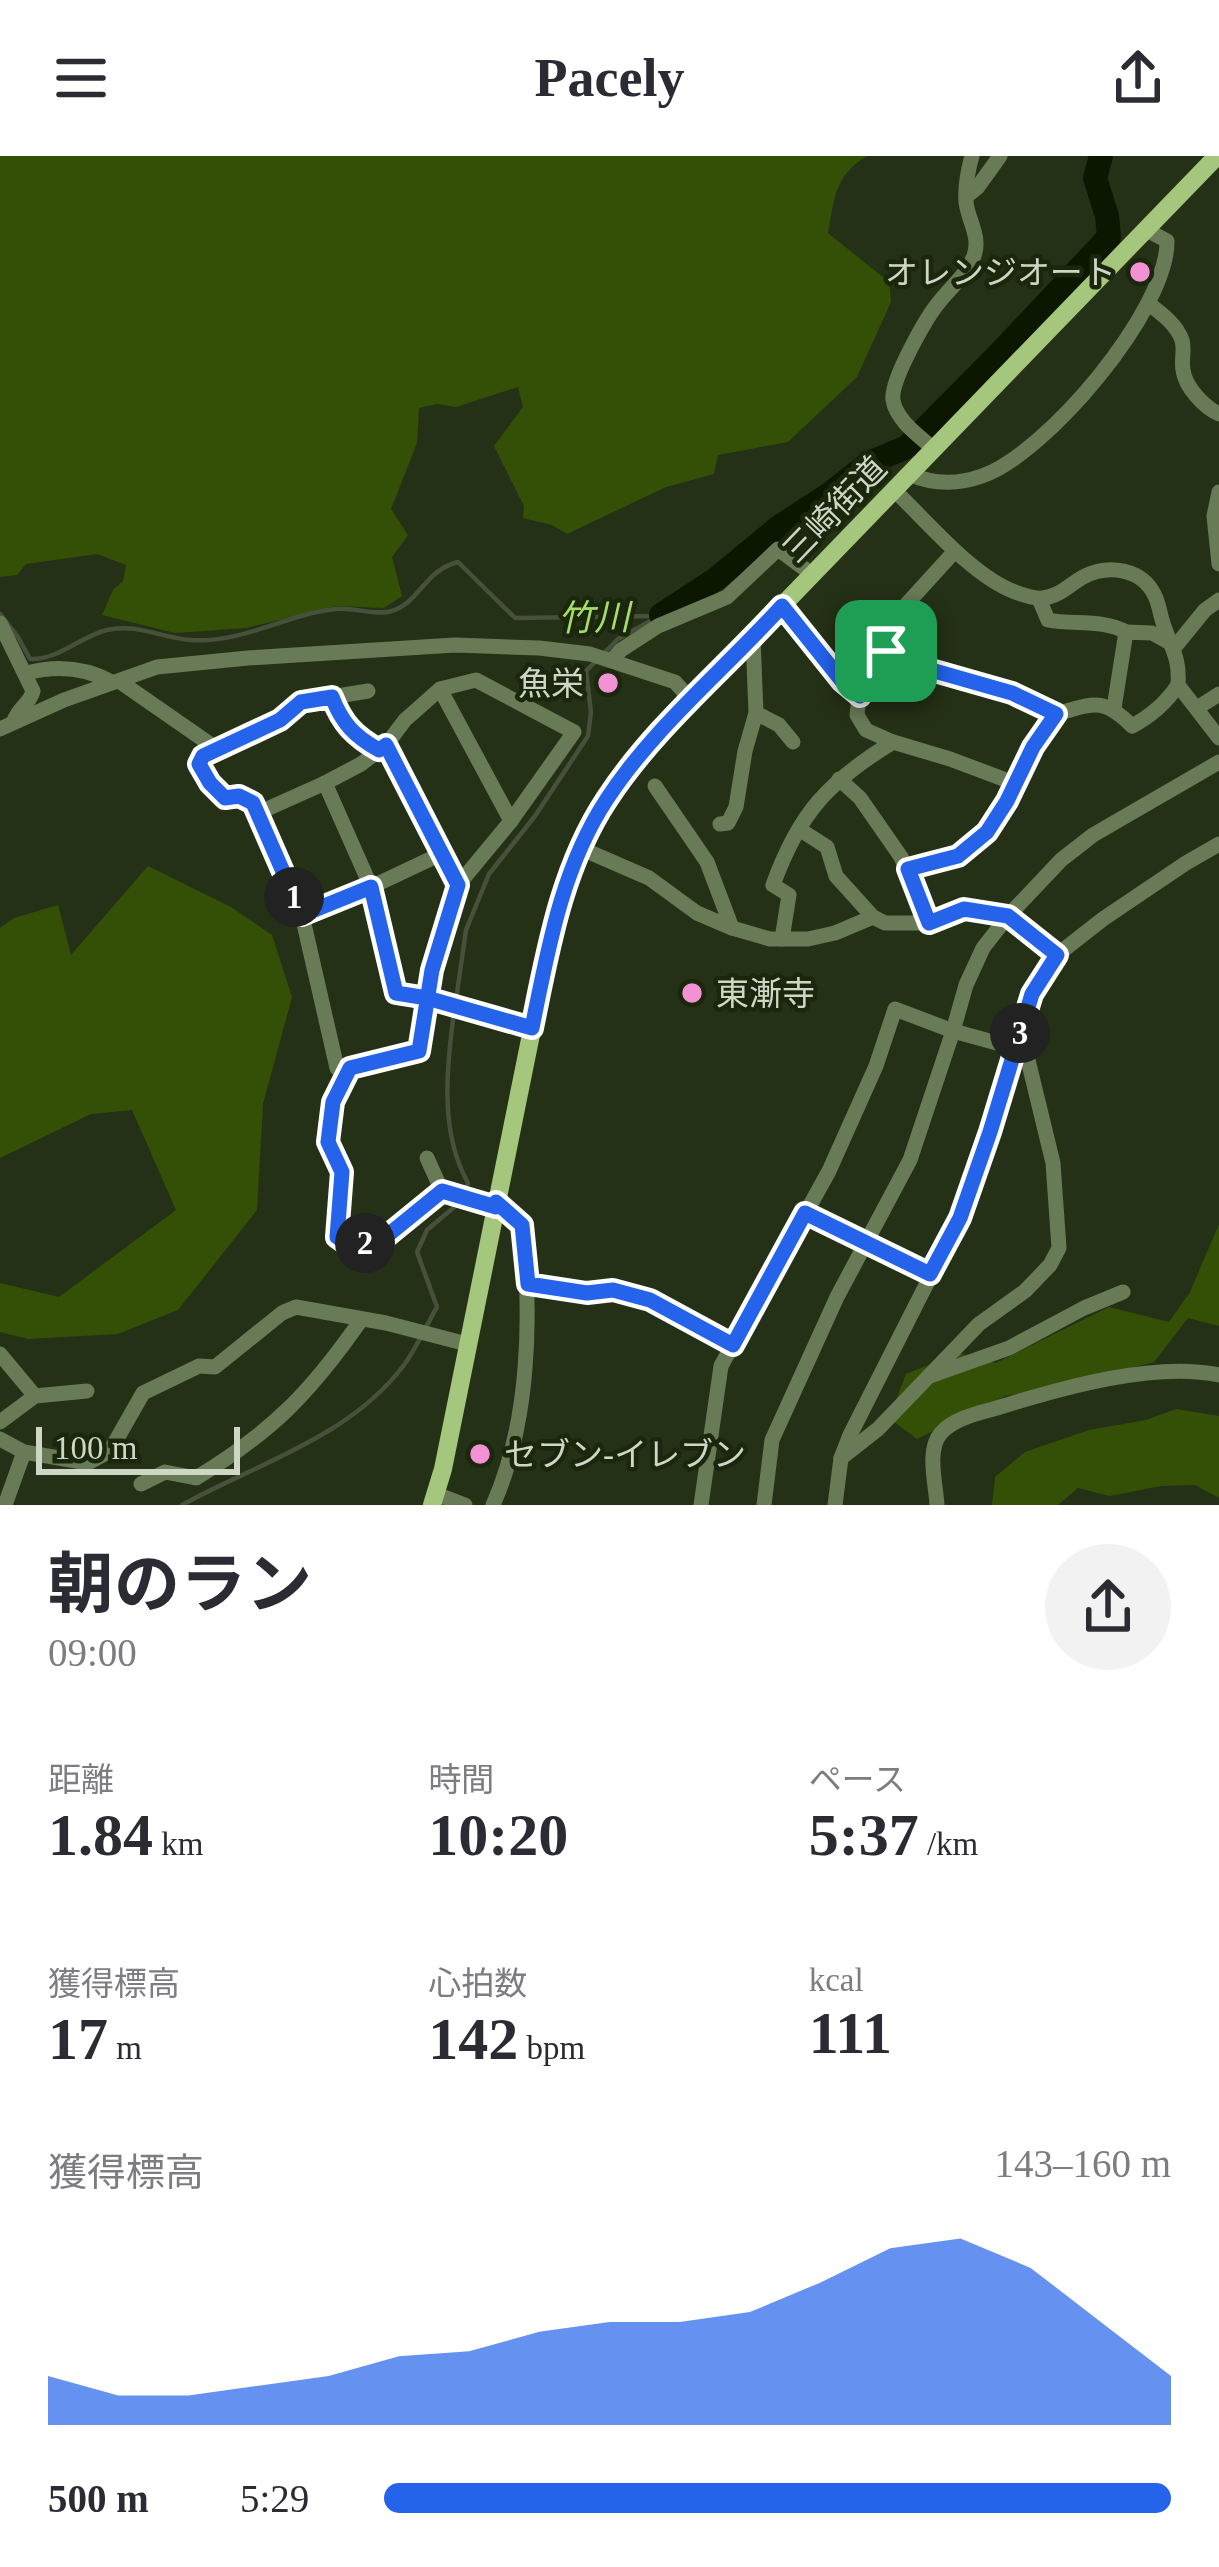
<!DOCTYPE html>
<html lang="ja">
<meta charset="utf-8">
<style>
body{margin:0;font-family:"Times New Roman","Noto Sans JP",serif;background:#f2f2f3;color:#2b2b33;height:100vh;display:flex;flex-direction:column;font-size:45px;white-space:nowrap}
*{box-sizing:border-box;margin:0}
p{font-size:39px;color:#7c7c81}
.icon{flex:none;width:66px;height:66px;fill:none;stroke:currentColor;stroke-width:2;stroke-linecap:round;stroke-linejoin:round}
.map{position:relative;height:1349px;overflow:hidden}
.sheet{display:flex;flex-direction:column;background:#fff;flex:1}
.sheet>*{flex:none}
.scale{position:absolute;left:36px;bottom:30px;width:204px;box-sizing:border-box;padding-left:12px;border:6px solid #ced6c6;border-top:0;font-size:33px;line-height:42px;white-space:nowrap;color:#ced6c6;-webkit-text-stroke:9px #1b270c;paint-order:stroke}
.pin{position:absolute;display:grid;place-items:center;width:102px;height:102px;color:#fff;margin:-51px;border-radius:24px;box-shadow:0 6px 18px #0006}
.km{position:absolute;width:60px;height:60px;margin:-30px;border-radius:50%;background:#222;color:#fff;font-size:33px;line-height:60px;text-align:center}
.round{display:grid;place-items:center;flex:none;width:126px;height:126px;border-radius:63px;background:#f2f2f3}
.headline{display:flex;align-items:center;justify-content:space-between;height:204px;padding:0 48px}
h1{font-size:66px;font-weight:700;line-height:90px}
.metrics{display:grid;grid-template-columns:repeat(3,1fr);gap:18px;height:204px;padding:12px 48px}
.metrics div{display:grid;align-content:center}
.metrics b{font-size:60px;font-weight:700}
.metrics small{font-size:33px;font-weight:400}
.metrics p{font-size:33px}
.chart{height:336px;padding:24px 48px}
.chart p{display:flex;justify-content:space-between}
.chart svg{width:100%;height:216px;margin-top:12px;fill:#2563eb;opacity:.7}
ul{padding:0 48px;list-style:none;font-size:39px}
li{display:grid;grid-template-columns:192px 144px 1fr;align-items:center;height:90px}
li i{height:30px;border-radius:15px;background:#2563eb}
header{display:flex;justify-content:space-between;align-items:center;height:156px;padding:0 48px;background:#fff;font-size:54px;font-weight:700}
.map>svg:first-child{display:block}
.green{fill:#345006}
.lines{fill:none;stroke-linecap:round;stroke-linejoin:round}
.stream{stroke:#46503b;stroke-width:4.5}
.river{stroke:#0b1700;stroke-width:24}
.minor{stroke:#697a57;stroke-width:15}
.major{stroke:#a4c77d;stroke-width:18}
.route-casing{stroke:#fff;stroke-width:24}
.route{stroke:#2563eb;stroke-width:15}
.poi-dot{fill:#f391d5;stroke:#1b270c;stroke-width:4.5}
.labels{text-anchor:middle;stroke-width:9;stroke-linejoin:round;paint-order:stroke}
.poi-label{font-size:33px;fill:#ced6c6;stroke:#1b270c;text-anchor:end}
.street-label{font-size:33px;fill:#ced6c6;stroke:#1b270c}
.water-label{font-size:36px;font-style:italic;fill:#a8dc69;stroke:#1b270c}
</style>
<header><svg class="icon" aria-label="menu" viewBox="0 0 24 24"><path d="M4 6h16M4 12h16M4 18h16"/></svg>Pacely<svg class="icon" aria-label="share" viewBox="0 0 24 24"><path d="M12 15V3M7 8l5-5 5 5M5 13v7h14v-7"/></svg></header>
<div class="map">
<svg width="1219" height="1349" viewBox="0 0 1219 1349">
<rect width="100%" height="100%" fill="#253116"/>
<g class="green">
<path d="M 0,0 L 867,0 C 834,20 835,41 828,77 L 889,126 L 891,146 L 857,221 L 788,286 L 718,299 L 714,318 L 666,331 L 567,378 L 552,369 L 523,362 L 524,350 L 494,290 L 523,251 L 518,231 L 456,251 L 437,248 L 419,252 L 417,287 L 391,353 L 408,379 L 392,401 L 402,440 L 384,452 L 337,450 L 246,472 L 175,477 L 102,459 L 113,434 L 123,425 L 126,409 L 97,398 L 26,408 L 17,419 L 0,421 Z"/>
<polygon points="148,710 231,751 272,779 292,841 263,948 257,1054 178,1154 118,1178 28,1183 0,1176 0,1127 59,1141 176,1054 132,954 91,958 0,1002 0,772 14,762 58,749 71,799"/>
<polygon points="1219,1068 1219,1170 1188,1162 1154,1206 1042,1235 1005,1240 917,1283 889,1262 906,1218 958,1197 996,1207 1109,1151 1169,1166 1190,1136"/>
<polygon points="1176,1253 1219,1260 1219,1342 1195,1329 1161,1330 1110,1340 1078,1332 1058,1349 992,1349 995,1321 1025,1296 1089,1274 1146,1264"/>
</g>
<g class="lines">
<g class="stream">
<path d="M 0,458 L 18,481 L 30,503 C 59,504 81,480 107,474 C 136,467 162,482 190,484 C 242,488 286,458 336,453 C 354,451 375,460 392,455 C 420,446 425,414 458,406 L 515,462 L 656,460"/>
<polyline points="603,498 618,483 661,459"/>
<polyline points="456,844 466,774 489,718 535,660 588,580 591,556 586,515 595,506"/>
<path d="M 454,855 C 447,913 439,975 468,1027 L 464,1036"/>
<path d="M 182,1349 C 258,1307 350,1281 404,1209 C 417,1191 426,1170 437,1151 L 417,1096 L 427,1074 L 459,1047"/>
</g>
<polyline class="river" points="661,459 716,423 779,371 831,337 869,307 907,291 999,198 1109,81 1107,60 1095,22 1101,0"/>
<g class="minor">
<polyline points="967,40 977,32 1000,0"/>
<path d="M 1149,148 C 1162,158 1176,168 1182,184 C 1185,194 1181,204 1183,214 C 1185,231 1204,251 1219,258"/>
<path d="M 934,293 C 919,280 896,264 893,244 C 890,225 927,160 940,145 C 952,130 967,118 974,100 C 981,80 968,65 966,46 C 965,31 968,14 972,0"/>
<path d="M 909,318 C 932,328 957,329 982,320 C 1046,298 1168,154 1167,85 L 1147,74"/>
<path d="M 894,334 C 928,366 972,420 1015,436 C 1023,439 1034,443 1042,442 C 1059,441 1069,429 1083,421 C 1108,408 1142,412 1155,440 C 1159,448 1160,458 1163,467 C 1171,492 1180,501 1178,529 L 1219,582"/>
<polyline points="1219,336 1214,360 1219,408"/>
<polyline points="954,396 884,473 886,495 910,508 1012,537 1056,558"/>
<path d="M 1039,443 L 1048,464 C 1074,469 1103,463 1126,476"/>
<polyline points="782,450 842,525 859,540"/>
<path d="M 0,467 L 33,535 C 30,548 18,552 14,565"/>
<polyline points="1174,492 1205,454 1219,444"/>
<polyline points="886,495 859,540 857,559 866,574 893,586 950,603 1014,627"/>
<polyline points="612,504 621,494 658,470 727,441 778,393 813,419"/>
<path d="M 27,517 C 57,509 84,511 112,526"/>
<polyline points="119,525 217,593"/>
<polyline points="440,533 511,665"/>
<polyline points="332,541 348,573 379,594"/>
<polyline points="1114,552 1126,476 1152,477 1172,488"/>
<polyline points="1197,552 1219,538"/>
<polyline points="756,557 779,569 793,586"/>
<polyline points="0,573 64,544 157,511 248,502 455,489 539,492 590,498 675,526 691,544"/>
<polyline points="386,589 458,729"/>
<polyline points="839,623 860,642 901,701 930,767"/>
<path d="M 325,627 L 361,608 L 386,589 L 405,564 L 440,533 L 476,524 L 574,576 L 511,665 L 458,729 L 432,814 L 419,895 L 350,912 L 337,912 L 302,759 L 258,657 C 251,643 241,640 225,642 L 210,627 L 199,608 L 203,600 L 281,564 L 301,546 L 368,535"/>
<polyline points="655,630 707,706 732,772"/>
<polyline points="258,657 325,627 371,731 396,837 427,842 533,872"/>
<polyline points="720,668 728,667 736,651 745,595 756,557 753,482"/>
<polyline points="799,673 827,691 836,720 873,761 885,767 930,767 964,753 1008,760 1057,799"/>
<polyline points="580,692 649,722 697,757 732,772 770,783 808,783 835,777 873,761"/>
<path d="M 908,713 L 958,700 L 987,676 L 1007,645 L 1033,591 L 1056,558 C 1093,548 1102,540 1132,570 C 1151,560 1166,547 1178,529"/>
<polyline points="302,759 371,731 443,697"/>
<path d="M 782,783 L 789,739 L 773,729 C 799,657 828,626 893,586"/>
<polyline points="350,912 333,947 328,986 342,1016 337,1081 344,1086 377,1088 442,1035 496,1051"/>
<polyline points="427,1002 442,1035"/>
<polyline points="805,1057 930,1119"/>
<polyline points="528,1128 587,1137 613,1134 650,1144 733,1189"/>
<polyline points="0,1198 35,1240"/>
<polyline points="930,1220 1009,1192 1084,1152 1123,1136"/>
<polyline points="0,1266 35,1240 87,1235"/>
<polyline points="0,1283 24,1296 88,1307 110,1295 143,1237 199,1210 215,1211 282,1157 296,1151 386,1167 467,1188"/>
<path d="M 141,1328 L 165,1316 L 196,1322 C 273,1275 310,1237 361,1164"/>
<polyline points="436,1338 465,1349"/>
<polyline points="5,1349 24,1296"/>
<path d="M 493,1349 C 530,1266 532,1158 522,1069 L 496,1046"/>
<polyline points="701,1349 721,1210 829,1015 876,910 895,853 953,875 1015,892 1028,904 1053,1007 1059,1092 1050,1109 1025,1135 979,1168 878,1273 841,1302"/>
<polyline points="764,1349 772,1284 837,1141 910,1004 953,875 966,829 983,792 1008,760 1061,704 1093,679 1219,606"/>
<polyline points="835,1349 841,1302 850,1279 960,1062 990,976 1032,838 1057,799 1103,763 1186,707 1219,688"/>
<path d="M 937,1349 C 936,1328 926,1294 941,1277 C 955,1261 981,1257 1000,1251 C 1062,1232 1155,1205 1219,1219"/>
</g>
<polyline class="major" points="432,1349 443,1313 553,770 580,692 607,643 639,602 691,544 1217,0"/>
</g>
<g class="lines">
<defs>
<path id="route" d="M 886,495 L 860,540 L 842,525 L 782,450 C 724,514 654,571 607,643 C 562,711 548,793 532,872 L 427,842 L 396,837 L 371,731 L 302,759 L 253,647 L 239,640 L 225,642 L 210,627 L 199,608 L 203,600 L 280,564 L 301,546 L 332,541 C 342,567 354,580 379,594 L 386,589 L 458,729 L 432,814 L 419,895 L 350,912 L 333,946 L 328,986 L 342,1016 L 337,1081 L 344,1086 L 377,1088 L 442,1035 L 496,1051 L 496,1046 L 522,1069 L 528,1128 L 587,1137 L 613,1134 L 650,1144 L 733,1189 L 805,1057 L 930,1118 L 960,1062 L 990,976 L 1032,838 L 1057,799 L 1008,760 L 964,753 L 929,767 L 908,713 L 958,700 L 987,676 L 1007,645 L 1033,591 L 1056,558 L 1012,537 L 910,508 L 886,495"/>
</defs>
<use href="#route" class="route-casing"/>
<use href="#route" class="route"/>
</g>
<g class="poi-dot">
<circle cx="1140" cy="116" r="12"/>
<circle cx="608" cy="527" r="12"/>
<circle cx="692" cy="837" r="12"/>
<circle cx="480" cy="1298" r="12"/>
</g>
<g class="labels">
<g class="poi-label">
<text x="1116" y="128">オレンジオート</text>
<text x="584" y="539">魚栄</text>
<text x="716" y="849" text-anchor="start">東漸寺</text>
<text x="504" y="1310" text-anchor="start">セブン-イレブン</text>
</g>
<g class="street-label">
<text transform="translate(834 353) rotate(-46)" y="12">三崎街道</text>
</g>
<g class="water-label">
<text transform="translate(594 461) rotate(-1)" y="13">竹川</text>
</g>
</g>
</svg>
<div class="scale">100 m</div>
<div class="pin" style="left:886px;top:495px;background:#1e9e55"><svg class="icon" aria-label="arrive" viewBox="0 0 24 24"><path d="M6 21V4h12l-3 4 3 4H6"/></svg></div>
<b class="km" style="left:294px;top:741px">1</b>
<b class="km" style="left:365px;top:1087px">2</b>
<b class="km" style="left:1020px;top:877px">3</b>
</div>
<section class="sheet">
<div class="headline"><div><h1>朝のラン</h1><p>09:00</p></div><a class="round"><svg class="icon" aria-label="share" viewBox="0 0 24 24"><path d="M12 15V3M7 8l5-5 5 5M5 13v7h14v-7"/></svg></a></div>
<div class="metrics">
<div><p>距離</p><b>1.84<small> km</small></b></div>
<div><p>時間</p><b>10:20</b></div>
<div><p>ペース</p><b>5:37<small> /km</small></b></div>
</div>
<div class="metrics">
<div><p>獲得標高</p><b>17<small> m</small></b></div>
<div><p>心拍数</p><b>142<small> bpm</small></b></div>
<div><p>kcal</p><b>111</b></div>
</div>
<div class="chart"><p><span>獲得標高</span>143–160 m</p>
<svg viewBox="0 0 160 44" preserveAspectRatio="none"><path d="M0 44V34L10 38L20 38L30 36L40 34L50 30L60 29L70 25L80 23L90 23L100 21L110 15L120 8L130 6L140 12L150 23L160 34V44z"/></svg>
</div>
<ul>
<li><b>500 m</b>5:29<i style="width:100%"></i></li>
</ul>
</section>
